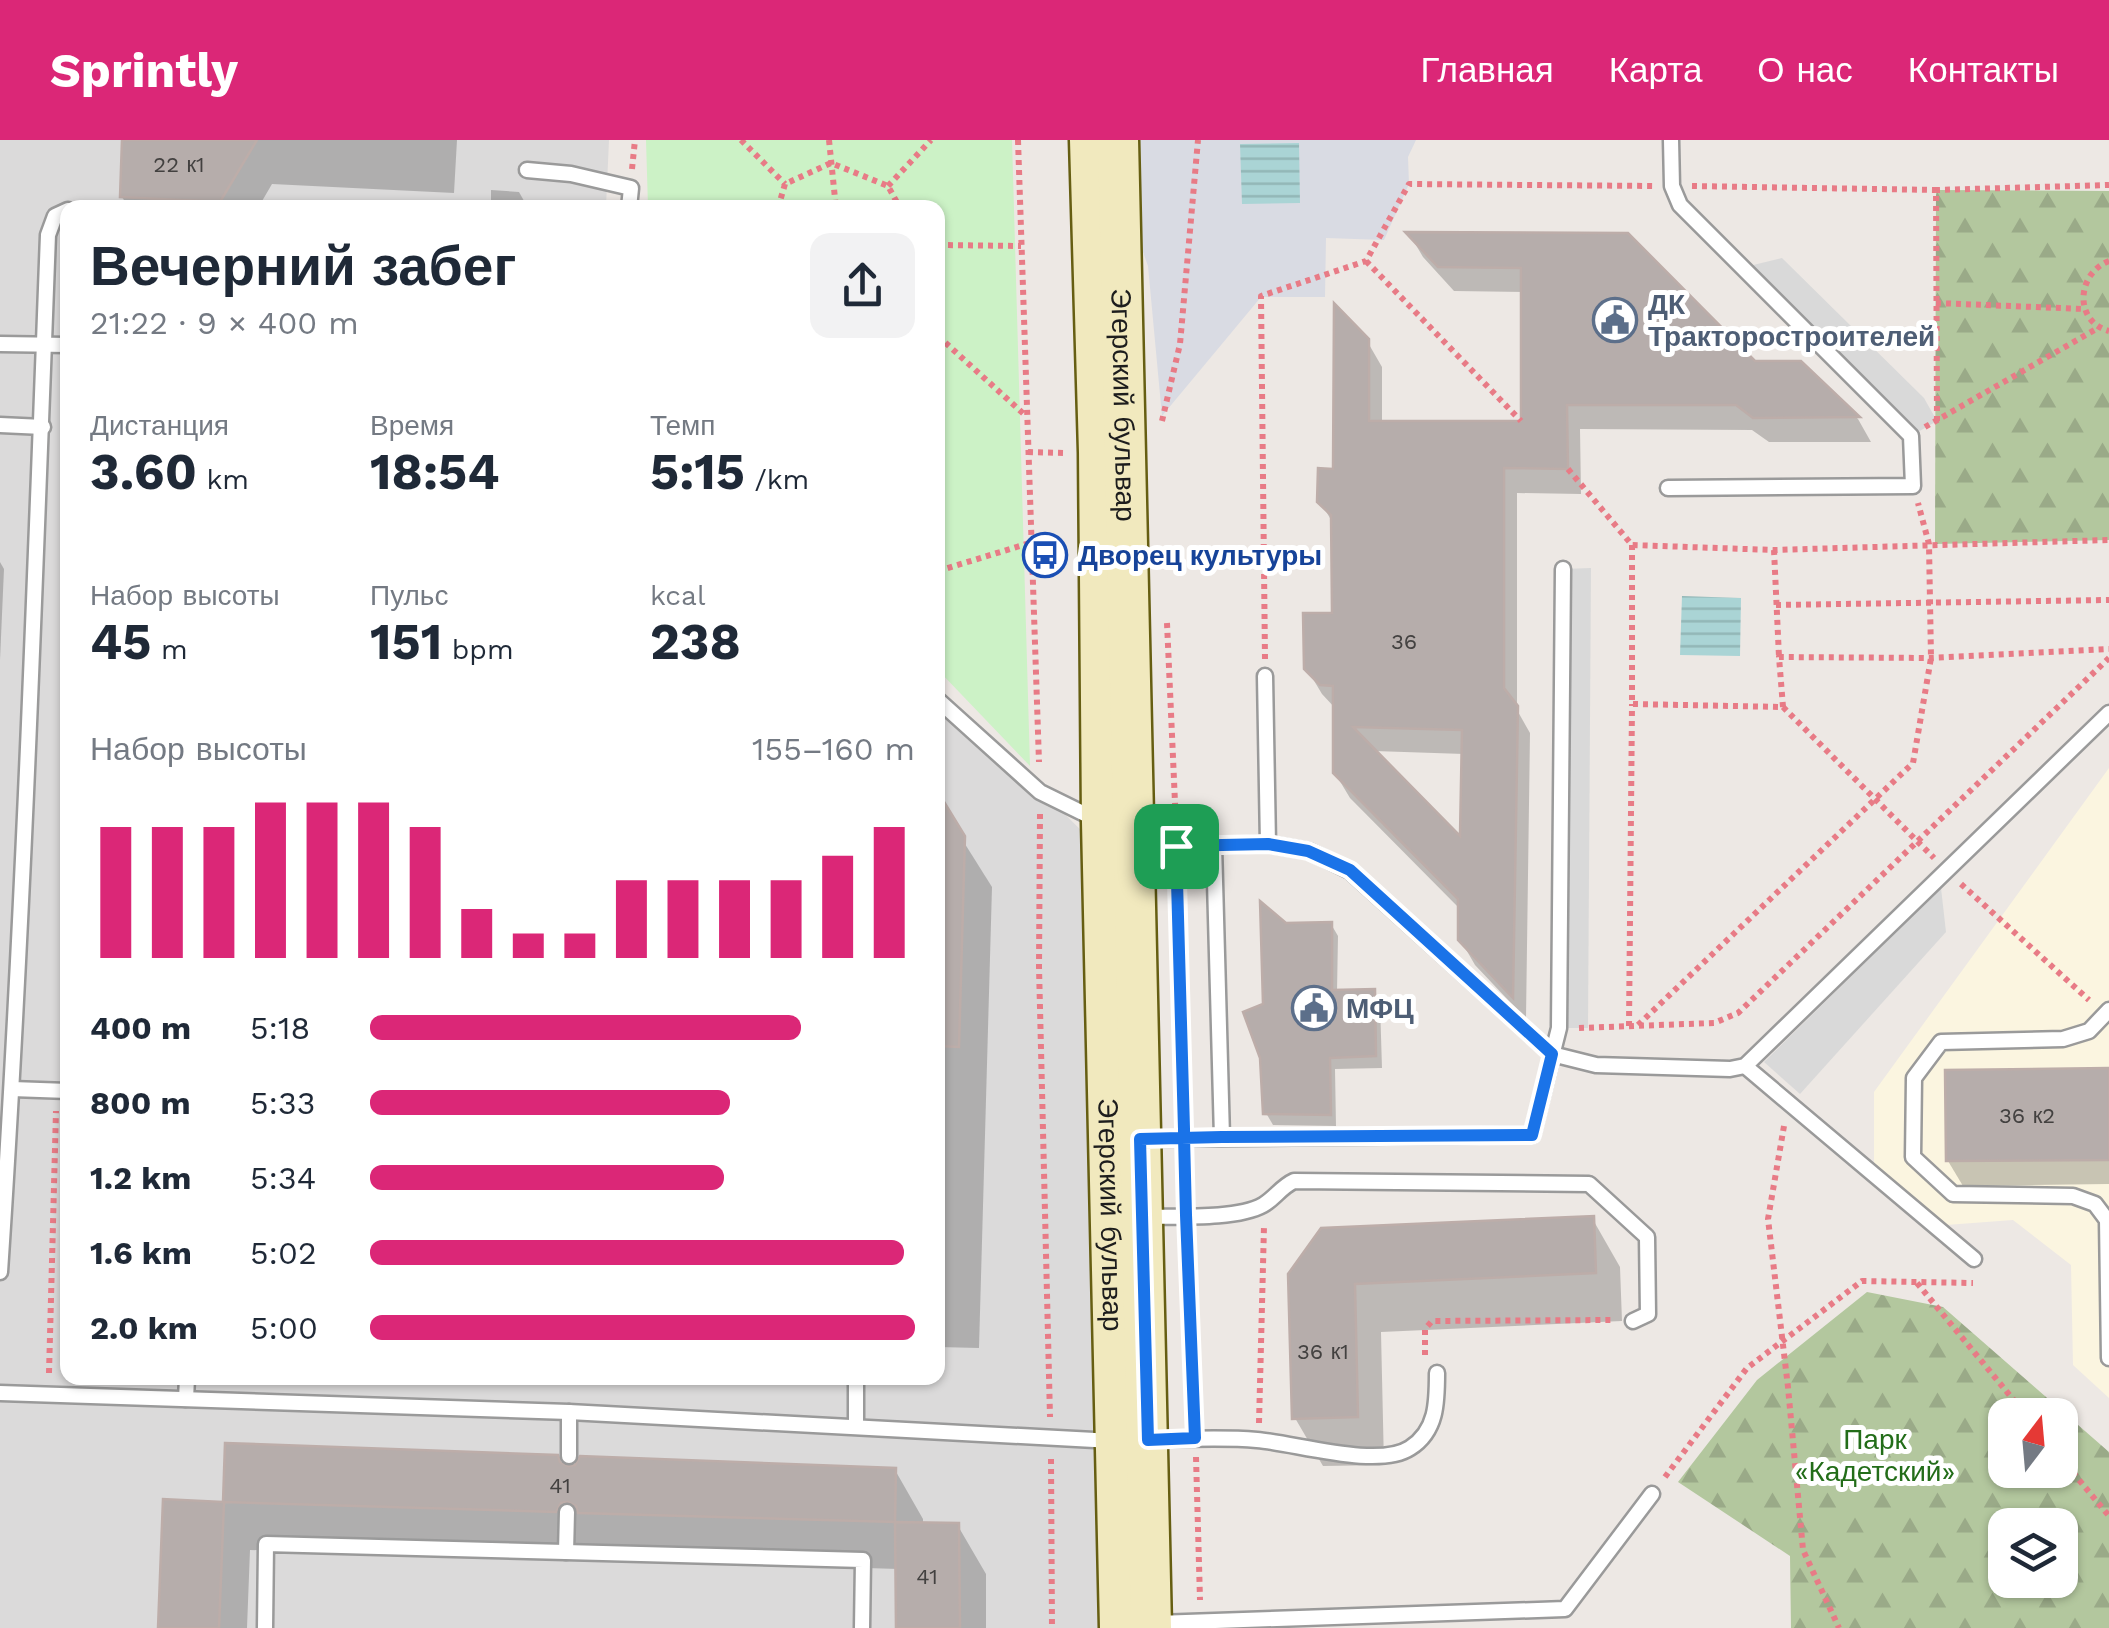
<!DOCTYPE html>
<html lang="ru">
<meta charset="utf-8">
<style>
body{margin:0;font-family:"Work Sans",sans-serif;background:#f2f2f3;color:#1f2937;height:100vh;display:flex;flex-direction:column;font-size:38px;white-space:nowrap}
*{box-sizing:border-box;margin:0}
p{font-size:32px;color:#747a83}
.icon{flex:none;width:55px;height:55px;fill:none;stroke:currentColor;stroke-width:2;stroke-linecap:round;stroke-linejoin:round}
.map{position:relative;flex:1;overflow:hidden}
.details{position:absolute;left:60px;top:60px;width:885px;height:1185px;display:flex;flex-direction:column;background:#fff;border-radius:20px;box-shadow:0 2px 8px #0004}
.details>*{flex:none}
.needle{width:65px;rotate:16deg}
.controls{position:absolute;left:1988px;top:1258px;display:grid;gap:20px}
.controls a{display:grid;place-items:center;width:90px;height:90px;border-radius:20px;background:#fff;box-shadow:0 2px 8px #0004;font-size:50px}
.pin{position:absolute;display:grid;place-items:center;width:85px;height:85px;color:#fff;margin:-42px;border-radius:20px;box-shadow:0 5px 15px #0006}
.round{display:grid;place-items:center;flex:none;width:105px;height:105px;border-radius:20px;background:#f2f2f3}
.overview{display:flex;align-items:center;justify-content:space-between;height:170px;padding:0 30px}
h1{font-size:55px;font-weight:700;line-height:75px}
.stats{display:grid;grid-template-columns:repeat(3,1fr);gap:15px;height:170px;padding:10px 30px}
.stats div{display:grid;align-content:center}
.stats b{font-size:50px;font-weight:700}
.stats small{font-size:28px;font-weight:400}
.stats p{font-size:28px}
.chart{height:280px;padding:20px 30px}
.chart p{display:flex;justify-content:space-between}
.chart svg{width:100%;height:180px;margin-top:10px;stroke:#db2777;stroke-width:6}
ul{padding:0 30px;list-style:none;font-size:32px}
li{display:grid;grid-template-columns:160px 120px 1fr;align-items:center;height:75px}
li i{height:25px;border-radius:12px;background:#db2777}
header{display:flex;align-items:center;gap:60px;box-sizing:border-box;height:140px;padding:0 50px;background:#db2777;color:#fff}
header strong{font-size:48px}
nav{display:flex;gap:55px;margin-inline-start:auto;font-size:35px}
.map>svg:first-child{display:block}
.residential{fill:#dbdada}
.education{fill:#fbf5e0}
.forest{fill:url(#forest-firs);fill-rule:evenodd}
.park{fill:#ccf2c6}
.parking{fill:#d9d9d9}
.plaza{fill:#d9dbe3}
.water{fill:url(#water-rules)}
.shadow{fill:#0003;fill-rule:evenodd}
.building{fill:#b6adab;stroke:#bdada9;stroke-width:2.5;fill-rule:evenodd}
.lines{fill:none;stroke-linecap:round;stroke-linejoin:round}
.service-casing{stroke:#9a9a9a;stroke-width:19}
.secondary-casing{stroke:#665e12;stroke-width:45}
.path{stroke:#e87b86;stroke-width:6;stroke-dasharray:5 5;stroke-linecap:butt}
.service{stroke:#fff;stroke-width:14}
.secondary{stroke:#f1e9be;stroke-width:40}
.route-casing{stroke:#fff;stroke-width:20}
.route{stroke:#1a73e8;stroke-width:12}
.labels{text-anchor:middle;stroke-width:10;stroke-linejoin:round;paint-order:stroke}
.number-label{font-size:22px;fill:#434140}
.service-label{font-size:28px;font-weight:bold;fill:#4e5e75;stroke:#fff;text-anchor:start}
.street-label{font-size:28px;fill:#1d1d1d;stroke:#fff}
.transit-label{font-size:28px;font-weight:bold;fill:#164399;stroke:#fff;text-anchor:start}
.park-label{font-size:28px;fill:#236d19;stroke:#fff}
</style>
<header>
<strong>Sprintly</strong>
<nav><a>Главная</a><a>Карта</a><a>О нас</a><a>Контакты</a></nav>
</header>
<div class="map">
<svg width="2109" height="1488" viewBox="0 0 2109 1488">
<defs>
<pattern id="forest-firs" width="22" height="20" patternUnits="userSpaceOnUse" patternTransform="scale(2.5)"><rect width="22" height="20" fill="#b3c79e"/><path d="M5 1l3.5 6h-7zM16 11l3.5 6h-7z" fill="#9aaa88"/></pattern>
<pattern id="water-rules" width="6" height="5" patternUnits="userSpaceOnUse" patternTransform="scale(2.5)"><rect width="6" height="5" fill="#aad4d5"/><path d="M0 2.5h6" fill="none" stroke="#92b6b6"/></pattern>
</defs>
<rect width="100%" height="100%" fill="#ede8e4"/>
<polygon class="residential" points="0,0 609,0 606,67 68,68 68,1238 938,1238 938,549 1092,701 1100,1488 0,1488"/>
<polygon class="education" points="2109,628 2109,1258 2073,1225 2071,1125 2013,1080 1946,1085 1874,1023 1874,952"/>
<g class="forest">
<polygon points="1936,50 2109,51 2109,400 1935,404"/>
<path d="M 1867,1152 L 1943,1167 L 2109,1312 L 2109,1488 L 1791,1488 L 1790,1416 L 1678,1342 L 1757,1240 ZM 2005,1275 L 2060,1275 L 2060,1330 L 2005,1330 ZM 2005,1385 L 2060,1385 L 2060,1440 L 2005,1440 Z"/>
</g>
<polygon class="park" points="646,0 1012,0 1030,626 938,530 938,68 648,67"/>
<g class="parking">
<polygon points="1782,118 1924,258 1937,281 1911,296 1745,127"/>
<polygon points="1591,428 1588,888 1559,888 1563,429"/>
<polygon points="1941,748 1946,792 1800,954 1764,922"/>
</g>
<polygon class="plaza" points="1133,0 1416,0 1408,17 1409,44 1384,100 1326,98 1325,157 1261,157 1162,276 1148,126 1133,84"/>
<g class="water">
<polygon points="1299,3 1300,63 1242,64 1240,4"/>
<polygon points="1682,456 1741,458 1740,516 1680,515"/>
</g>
<g class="shadow">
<polygon points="125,0 457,0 454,53 272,44 258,68 129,68 122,57"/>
<polygon points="491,50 519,52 528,68 491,68"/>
<path d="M 1410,95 L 1626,96 L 1754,223 L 1800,223 L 1858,279 L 1871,302 L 1769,302 L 1752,290 L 1580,289 L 1581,354 L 1517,353 L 1517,570 L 1530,593 L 1526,879 L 1475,825 L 1460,799 L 1460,769 L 1350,658 L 1335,633 L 1335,568 L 1322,554 L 1307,529 L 1334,475 L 1334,385 L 1320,361 L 1336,331 L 1367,201 L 1382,227 L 1382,283 L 1524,284 L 1524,152 L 1454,151 L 1423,117 ZM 1374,611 L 1464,614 L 1463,702 Z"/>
<polygon points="0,422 4,429 0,520"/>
<polygon points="938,661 992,747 979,1208 938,1207"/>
<polygon points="1331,784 1338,796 1337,852 1373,851 1380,863 1382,928 1335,929 1336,986 1273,985 1266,973 1265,865 1285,786"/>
<polygon points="2109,931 2109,1044 1963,1046 1948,1021"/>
<polygon points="1592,1078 1620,1127 1622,1181 1381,1192 1384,1325 1323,1326 1295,1278 1290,1135"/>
<polygon points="227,1306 561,1326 568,1329 895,1330 923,1379 923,1385 958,1386 986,1434 986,1488 898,1488 898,1429 608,1420 604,1413 588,1411 584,1420 250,1410 247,1488 161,1488 165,1361 225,1365"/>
</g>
<g class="building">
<polygon points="122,0 257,0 220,62 120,57"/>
<path d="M 1405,92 L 1628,93 L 1755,221 L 1801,221 L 1860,277 L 1753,278 L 1736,265 L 1567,265 L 1568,329 L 1504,328 L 1504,548 L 1518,566 L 1513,858 L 1458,800 L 1458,759 L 1333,633 L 1333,546 L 1320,545 L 1304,529 L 1303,473 L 1332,473 L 1331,375 L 1317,362 L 1318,328 L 1333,329 L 1334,163 L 1369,199 L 1369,281 L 1521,281 L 1521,128 L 1438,127 ZM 1353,587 L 1462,590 L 1460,696 Z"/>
<polygon points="938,652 965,696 959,907 938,906"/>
<polygon points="1260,761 1286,783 1332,782 1332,850 1375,849 1376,916 1330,918 1331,975 1263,974 1260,918 1243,872 1263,864"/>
<polygon points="2109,928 2109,1020 1946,1021 1945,930"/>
<polygon points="1594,1076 1596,1133 1355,1144 1358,1277 1292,1279 1288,1134 1321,1088"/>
<polygon points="225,1303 558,1315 560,1322 568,1326 575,1325 580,1316 896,1328 895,1382 578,1373 576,1366 568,1362 561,1363 556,1372 224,1362 219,1488 158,1488 163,1359 223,1362"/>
<polygon points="895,1382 959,1383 960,1488 896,1488"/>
</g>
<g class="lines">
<defs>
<g id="service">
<polyline points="527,30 571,34 631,48 629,68"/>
<polyline points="0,204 68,205"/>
<polyline points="0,285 43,287"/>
<polyline points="1668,348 1913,346 1911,296 1680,65 1672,46 1671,0"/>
<polyline points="1265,536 1268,704"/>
<polyline points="938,560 1040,652 1097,680"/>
<polyline points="1214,705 1222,997"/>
<polyline points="1139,707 1268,704 1309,711 1350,731 1552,914 1596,925 1730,929 1745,926 2109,573"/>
<polyline points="2109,870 2089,891 2063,899 1941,902 1914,938 1913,1017 1953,1054 2073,1056 2095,1064 2107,1080 2109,1218"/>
<polyline points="1745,926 1974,1119"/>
<polyline points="12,949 68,951"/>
<polyline points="1142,999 1532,995 1559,888 1563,429"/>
<path d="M 1143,1077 C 1174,1076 1236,1080 1263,1065 C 1275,1058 1281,1047 1294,1041 L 1589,1044 L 1647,1097 L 1648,1174 L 1633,1181"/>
<path d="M 0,1132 C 23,786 35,441 48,95 L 55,76 L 68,70"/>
<polyline points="0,1253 569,1272 1113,1301"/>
<polyline points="186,1259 187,1238"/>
<polyline points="856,1285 856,1238"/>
<path d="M 1149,1300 C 1185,1299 1221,1297 1257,1300 C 1295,1303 1378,1329 1410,1308 C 1437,1291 1437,1262 1437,1233"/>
<polyline points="569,1316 569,1272"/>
<polyline points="566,1412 567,1372"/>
<polyline points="1157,1483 1565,1469 1652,1354"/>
<polyline points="265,1488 266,1404 863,1420 862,1488"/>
</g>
<g id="secondary">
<path id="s1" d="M 1090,0 L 1099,312 L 1102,682 L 1120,1488"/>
<path id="s2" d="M 1118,0 L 1151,1488"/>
</g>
</defs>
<use href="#service" class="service-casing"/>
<use href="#secondary" class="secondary-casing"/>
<g class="path">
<polyline points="741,0 785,44"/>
<polyline points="829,0 836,68"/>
<polyline points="1018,0 1039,622"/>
<polyline points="632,29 635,0"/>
<polyline points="888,46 931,0"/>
<polyline points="1692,46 1936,50"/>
<polyline points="778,68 785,44 831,23 888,46 900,68"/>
<polyline points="938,105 1021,106"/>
<polyline points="1366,121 1521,281"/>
<path d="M 2109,121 C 2077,133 2073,181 2109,191"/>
<polyline points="1936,163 2084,169"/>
<polyline points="938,196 1026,276"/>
<polyline points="1162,281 1180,204 1198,0"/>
<polyline points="1937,281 1936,50 2109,45"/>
<polyline points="1925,287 2098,188"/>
<polyline points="1028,312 1067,313"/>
<polyline points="1568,329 1632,405 1774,410 2109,400"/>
<polyline points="1632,405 1632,564 1783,567 1779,517 1931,518 2109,509"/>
<polyline points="1774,410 1779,517"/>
<polyline points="938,431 1033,402"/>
<polyline points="1776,465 2109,460"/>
<polyline points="1167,483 1176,685"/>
<polyline points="1265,519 1261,156 1366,121 1409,44 1654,46"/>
<polyline points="1783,567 1934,718"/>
<polyline points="1040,674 1039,827 1050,1277"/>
<polyline points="1177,728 1183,980"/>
<polyline points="1961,744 2089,860"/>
<polyline points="1638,885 1913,623 1931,518 1929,404 1918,363"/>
<polyline points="1629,886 1632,564"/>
<polyline points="1579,888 1714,883 1738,873 2109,518"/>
<polyline points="1784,986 1768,1079 1788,1247 1803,1410 1839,1488"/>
<polyline points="1185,1018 1186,1055"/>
<polyline points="1187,1097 1194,1280"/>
<polyline points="1917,1143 2026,1275"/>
<polyline points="1425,1215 1425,1189 1432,1181 1612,1180"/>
<polyline points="49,1233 56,971"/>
<polyline points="1259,1283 1264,1086"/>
<polyline points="1196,1317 1200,1460"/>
<polyline points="2060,1317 2109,1376"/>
<polyline points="1051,1319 1052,1488"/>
<polyline points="1665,1337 1747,1228 1862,1141 1973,1143"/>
</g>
<use href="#service" class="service"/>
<use href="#secondary" class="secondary"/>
</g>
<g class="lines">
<defs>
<polyline id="route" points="1176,706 1184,989 1184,997 1186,1075 1195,1298 1148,1300 1140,999 1222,997 1532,995 1552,914 1350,730 1308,711 1268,704 1176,706"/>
</defs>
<use href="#route" class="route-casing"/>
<use href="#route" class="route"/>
</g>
<defs>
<symbol id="civic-ring" viewBox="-11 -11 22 22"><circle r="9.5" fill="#fff" stroke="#5c6f8a" stroke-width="1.5"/><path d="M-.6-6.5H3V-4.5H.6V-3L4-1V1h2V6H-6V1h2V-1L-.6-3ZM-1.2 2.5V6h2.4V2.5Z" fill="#5c6f8a"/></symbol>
<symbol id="bus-ring" viewBox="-11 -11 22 22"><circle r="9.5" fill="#fff" stroke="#1a4fb4" stroke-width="1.5"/><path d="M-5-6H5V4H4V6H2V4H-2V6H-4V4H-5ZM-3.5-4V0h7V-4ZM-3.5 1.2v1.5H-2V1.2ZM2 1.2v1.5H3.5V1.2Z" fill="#1a4fb4"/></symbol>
</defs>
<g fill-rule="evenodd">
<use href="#civic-ring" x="1590" y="155" width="50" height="50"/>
<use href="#bus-ring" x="1020" y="390" width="50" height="50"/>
<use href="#civic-ring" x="1289" y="843" width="50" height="50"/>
</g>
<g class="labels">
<g class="number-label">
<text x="179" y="32">22 к1</text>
<text x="1404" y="509">36</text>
<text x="2027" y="983">36 к2</text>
<text x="1323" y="1219">36 к1</text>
<text x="560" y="1353">41</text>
<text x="927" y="1444">41</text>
</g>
<g class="service-label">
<text x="1648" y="174">ДК<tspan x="1648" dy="32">Тракторостроителей</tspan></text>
<text x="1346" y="878">МФЦ</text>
</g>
<g class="street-label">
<text dy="10" stroke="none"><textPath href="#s2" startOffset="265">Эгерский бульвар</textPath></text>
<text dy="10" stroke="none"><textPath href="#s1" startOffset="1075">Эгерский бульвар</textPath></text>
</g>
<g class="transit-label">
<text x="1078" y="425">Дворец культуры</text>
</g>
<g class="park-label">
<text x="1875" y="1309">Парк<tspan x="1875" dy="32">«Кадетский»</tspan></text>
</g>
</g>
</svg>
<div class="controls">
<a><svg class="needle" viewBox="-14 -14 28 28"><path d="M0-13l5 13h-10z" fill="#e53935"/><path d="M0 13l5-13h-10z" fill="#747a83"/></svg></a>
<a><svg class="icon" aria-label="layers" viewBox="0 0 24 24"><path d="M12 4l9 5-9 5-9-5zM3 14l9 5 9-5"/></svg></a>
</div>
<div class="pin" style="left:1176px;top:706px;background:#1e9e55"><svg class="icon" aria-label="arrive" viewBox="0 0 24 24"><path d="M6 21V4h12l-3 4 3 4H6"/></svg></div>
<section class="details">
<div class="overview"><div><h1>Вечерний забег</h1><p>21:22 · 9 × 400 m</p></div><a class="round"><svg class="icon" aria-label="share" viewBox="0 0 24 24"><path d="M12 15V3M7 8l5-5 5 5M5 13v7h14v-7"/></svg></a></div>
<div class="stats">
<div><p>Дистанция</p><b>3.60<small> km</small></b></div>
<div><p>Время</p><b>18:54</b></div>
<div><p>Темп</p><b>5:15<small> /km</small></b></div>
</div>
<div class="stats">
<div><p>Набор высоты</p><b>45<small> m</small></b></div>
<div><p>Пульс</p><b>151<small> bpm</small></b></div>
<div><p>kcal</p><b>238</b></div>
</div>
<div class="chart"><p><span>Набор высоты</span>155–160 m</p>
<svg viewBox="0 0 160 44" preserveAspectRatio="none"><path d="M5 44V12M15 44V12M25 44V12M35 44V6M45 44V6M55 44V6M65 44V12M75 44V32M85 44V38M95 44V38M105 44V25M115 44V25M125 44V25M135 44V25M145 44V19M155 44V12"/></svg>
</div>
<ul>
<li><b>400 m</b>5:18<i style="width:79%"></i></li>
<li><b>800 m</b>5:33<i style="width:66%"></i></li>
<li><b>1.2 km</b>5:34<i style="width:65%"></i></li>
<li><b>1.6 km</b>5:02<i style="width:98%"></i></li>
<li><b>2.0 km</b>5:00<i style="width:100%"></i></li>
</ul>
</section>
</div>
